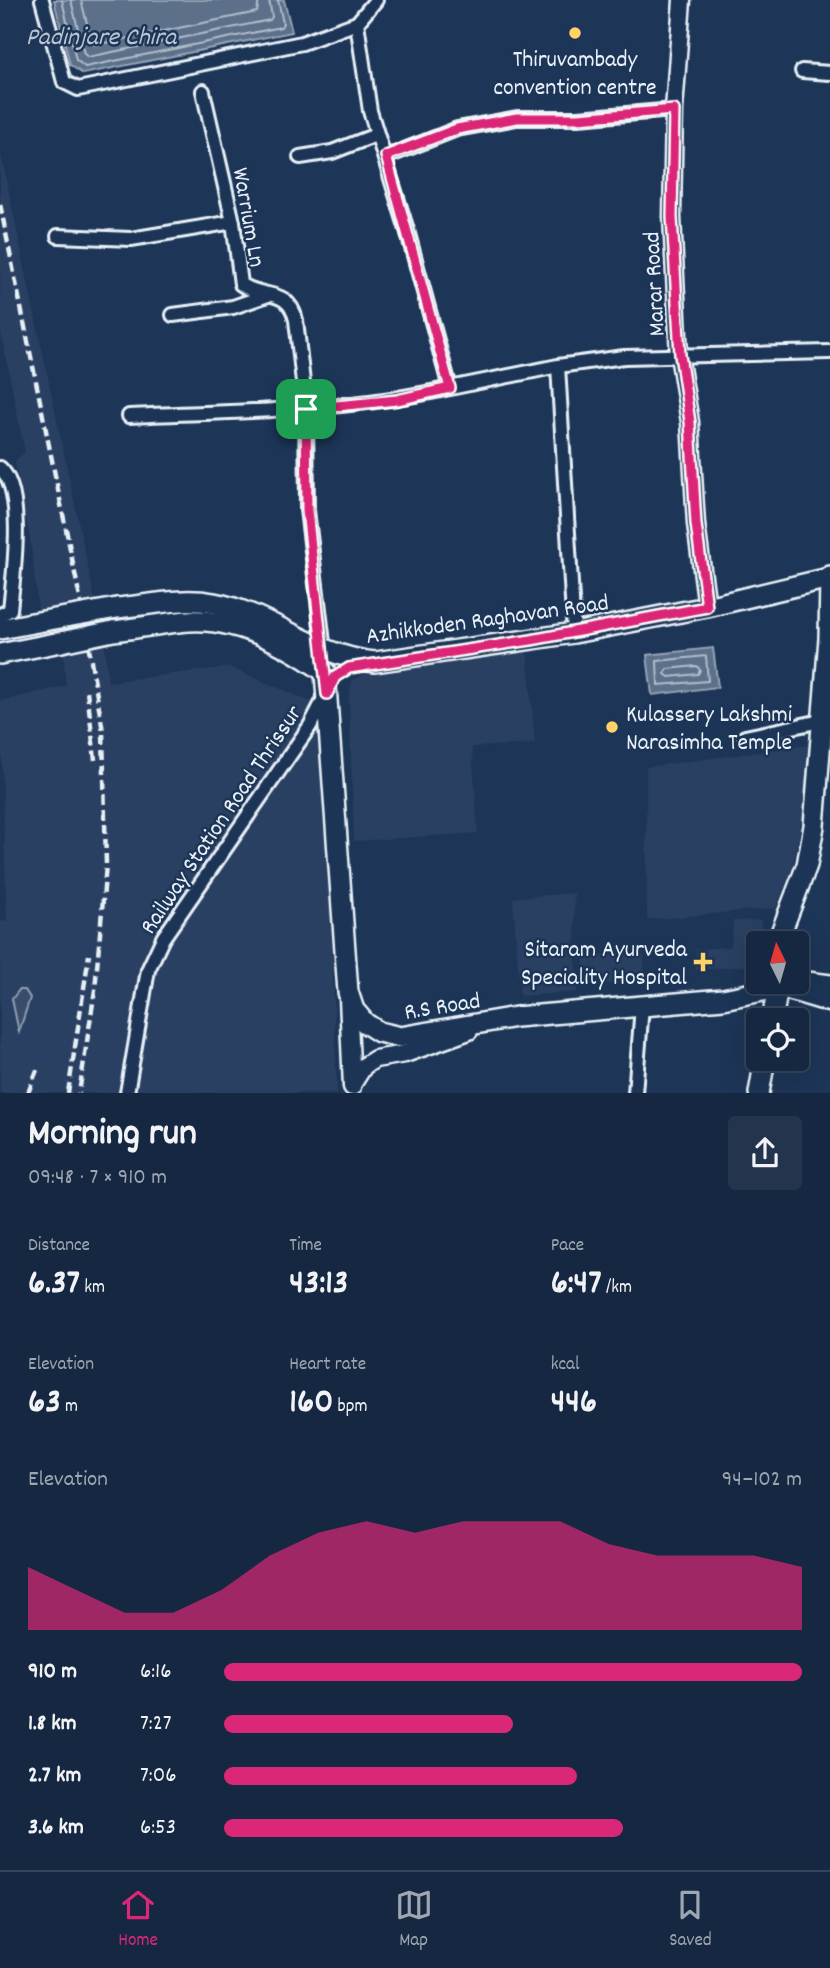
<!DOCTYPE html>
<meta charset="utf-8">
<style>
body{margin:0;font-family:Dekko,sans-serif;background:#23344c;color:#f1f3f6;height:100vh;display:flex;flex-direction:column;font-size:26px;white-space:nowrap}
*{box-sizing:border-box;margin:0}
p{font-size:23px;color:#9ea6b1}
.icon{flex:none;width:38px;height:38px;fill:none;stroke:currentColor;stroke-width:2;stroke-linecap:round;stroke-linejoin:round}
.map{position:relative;height:1093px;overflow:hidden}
.sheet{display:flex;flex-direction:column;background:#162841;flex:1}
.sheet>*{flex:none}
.needle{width:46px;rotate:355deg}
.controls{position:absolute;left:746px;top:931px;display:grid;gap:14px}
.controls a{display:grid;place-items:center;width:63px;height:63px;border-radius:7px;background:#162841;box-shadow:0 7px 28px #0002,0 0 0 2px #35445a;font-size:35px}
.pin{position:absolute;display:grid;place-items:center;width:60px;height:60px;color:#fff;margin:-30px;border-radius:14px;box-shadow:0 4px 10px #0006}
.round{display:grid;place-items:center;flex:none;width:74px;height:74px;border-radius:7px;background:#23344c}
.overview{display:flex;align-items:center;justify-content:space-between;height:119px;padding:0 28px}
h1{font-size:38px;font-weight:700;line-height:52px}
.stats{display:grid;grid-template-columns:repeat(3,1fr);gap:10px;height:119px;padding:7px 28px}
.stats div{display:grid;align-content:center}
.stats b{font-size:35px;font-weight:700}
.stats small{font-size:19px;font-weight:400}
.stats p{font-size:19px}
.chart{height:196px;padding:14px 28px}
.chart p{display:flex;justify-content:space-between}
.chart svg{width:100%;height:126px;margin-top:7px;fill:#db2777;opacity:.7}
ul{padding:0 28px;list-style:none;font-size:23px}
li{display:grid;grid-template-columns:112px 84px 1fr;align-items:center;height:52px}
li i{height:18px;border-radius:9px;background:#db2777}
.tab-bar{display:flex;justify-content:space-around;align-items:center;height:98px;border-top:2px solid #35445a;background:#162841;font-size:19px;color:#9ea6b1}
.tab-bar a{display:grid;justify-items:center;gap:4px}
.tab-bar .active{color:#db2777}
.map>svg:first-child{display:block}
.built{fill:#2a4162}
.green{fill:#374d6c;stroke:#909fb2;stroke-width:2}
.water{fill:#5d7089;stroke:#95a4b5;stroke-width:2}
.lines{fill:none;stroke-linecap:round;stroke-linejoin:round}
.shore{stroke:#b0bdcc;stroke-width:2}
.minor-casing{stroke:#e8f1f8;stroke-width:18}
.tertiary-casing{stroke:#e8f1f8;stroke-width:21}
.primary-casing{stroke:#e8f1f8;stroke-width:24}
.minor{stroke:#1d3557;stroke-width:12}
.tertiary{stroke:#1d3557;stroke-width:16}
.primary{stroke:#1d3557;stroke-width:19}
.rail{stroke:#e8f1f8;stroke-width:4.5;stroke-dasharray:10 5;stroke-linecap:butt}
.primary-bridge-casing{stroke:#e8f1f8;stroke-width:24;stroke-linecap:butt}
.primary-bridge{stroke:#1d3557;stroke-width:19}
.route-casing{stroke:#fff;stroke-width:14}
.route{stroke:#db2777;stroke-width:9}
.poi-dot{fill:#ffd166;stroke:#1d3557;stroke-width:2.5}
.labels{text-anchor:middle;stroke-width:5;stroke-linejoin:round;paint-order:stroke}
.poi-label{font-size:24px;fill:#e8f1f8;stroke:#1d3557}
.street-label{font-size:24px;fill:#e8f1f8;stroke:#1d3557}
.water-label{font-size:26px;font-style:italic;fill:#b7c4d1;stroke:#1d3557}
</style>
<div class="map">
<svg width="830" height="1093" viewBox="0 0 830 1093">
<rect width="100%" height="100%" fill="#1d3557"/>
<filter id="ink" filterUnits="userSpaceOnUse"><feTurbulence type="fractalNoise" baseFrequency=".0143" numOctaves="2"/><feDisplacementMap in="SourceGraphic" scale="14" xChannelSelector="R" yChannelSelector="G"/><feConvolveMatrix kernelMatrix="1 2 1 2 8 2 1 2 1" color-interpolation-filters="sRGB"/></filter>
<g filter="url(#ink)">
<g class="built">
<polygon points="0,150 105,648 108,682 229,667 314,703 320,740 331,912 337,1093 0,1093 0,922 7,921 0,701 66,686 62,635 41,637 31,544 15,461 25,452 0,328"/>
<polygon points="527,649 535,744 472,747 478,833 354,841 349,697 352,681 364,674"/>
<polygon points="811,745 808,792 792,868 776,908 647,920 646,767"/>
<polygon points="574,893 577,992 520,996 513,898"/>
<polygon points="761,920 758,965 696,970 696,949 731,947 733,921"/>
<polygon points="644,952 644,982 586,985 583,957"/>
</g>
<polygon class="green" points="19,990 25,990 30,998 19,1032 12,999"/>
<g class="water">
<polygon points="54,0 284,0 292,32 83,74 70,65"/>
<polygon points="713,648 718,687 652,695 647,655"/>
</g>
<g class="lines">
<g class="shore">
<polyline points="62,0 76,60 85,67 281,27 283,23 278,0"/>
<polyline points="71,0 84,54 88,57 270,20 272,17 269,0"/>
<polyline points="81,0 92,43 95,45 257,12 259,0"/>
<polygon points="706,656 708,681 658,685 657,661"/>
<polygon points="697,666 700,670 698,674 669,677 665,674 667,669"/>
</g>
<defs>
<g id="minor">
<polyline points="42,0 64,82 78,89 302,43 357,23 376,0"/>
<polyline points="357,23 370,111 407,230 450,388 558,366 624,357 830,352"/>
<polyline points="802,71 830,73"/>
<path d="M 203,91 L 233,222 L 241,284 C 262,300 288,286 296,320 L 306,409 L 307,510 L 324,651"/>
<polyline points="300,157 332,152 376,135"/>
<polyline points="386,157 457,129 517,118 578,118 674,110"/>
<polyline points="58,236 131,239 233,222"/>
<polyline points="173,315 233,307 268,295"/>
<polyline points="558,366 574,633"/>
<path d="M 129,416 C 237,411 344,412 450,388"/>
<path d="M 0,468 C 26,490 13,578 10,610 L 0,615"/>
<polyline points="745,737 826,720"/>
<polyline points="127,1093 148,970 163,938 310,726 325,697"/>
<polyline points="635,1093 642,1006"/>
</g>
<g id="tertiary">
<polyline points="682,0 674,110 672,217 679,355 690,422 696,524 707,607"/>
<polyline points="348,998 352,1087"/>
<polyline points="352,1085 364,1066 375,1059 405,1054 469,1031"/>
</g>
<g id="primary">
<path d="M 117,608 C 148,605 182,597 214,603 C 271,613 312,656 375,662 L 574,633 L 707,607 L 829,578"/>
<polyline points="0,629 32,623"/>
<path d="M 113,631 C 138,628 164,623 189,621 C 238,618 287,645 325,672 L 348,992 L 354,1010 L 365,1023 L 379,1032 L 400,1037 L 516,1017 L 723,999 L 807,982 L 830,985"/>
<polyline points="0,654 61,642"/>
<polyline points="777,943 807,865 814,826 829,638 830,576"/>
<polyline points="783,988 830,1002"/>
<polyline points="772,1020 779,982"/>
<polyline points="759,1093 765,1059"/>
</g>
</defs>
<use href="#minor" class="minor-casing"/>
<use href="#tertiary" class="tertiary-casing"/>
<use href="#primary" class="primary-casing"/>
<use href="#minor" class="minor"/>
<use href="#tertiary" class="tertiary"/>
<use href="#primary" class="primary"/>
<g class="rail">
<polyline points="0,204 82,608 103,731 106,865 95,990 79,1093"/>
<polyline points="87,691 95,760"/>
<polyline points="28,1093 37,1070"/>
<polyline points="68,1093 89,955"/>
</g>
<defs>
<g id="primary-bridge">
<polyline points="32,623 117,608"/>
<polyline points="61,642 113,631"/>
</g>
</defs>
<use href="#primary-bridge" class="primary-bridge-casing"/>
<use href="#primary-bridge" class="primary-bridge"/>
</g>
</g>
<g class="lines" filter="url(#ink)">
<defs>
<polygon id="route" points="674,110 672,217 680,355 690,422 696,524 707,607 531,640 349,668 335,677 327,694 307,510 306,409 397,400 450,388 386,156 457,129 517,118 578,118"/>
</defs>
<use href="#route" class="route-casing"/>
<use href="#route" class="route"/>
</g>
<g class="poi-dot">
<circle cx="575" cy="33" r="7"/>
<circle cx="612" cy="727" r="7"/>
<path d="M699.5 951.5h7v7h7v7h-7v7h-7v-7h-7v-7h7z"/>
</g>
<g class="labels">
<g class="poi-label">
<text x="575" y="66">Thiruvambady<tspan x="575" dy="28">convention centre</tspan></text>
<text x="626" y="721" text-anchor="start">Kulassery Lakshmi<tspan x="626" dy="28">Narasimha Temple</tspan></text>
<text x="687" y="956" text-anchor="end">Sitaram Ayurveda<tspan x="687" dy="28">Speciality Hospital</tspan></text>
</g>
<g class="street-label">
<text transform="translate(250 217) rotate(80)" y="8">Warrium Ln</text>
<text transform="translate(653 284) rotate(-93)" y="8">Marar Road</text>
<text transform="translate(487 618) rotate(-8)" y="8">Azhikkoden Raghavan Road</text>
<text transform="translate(220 819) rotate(-56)" y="8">Railway Station Road Thrissur</text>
<text transform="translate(442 1005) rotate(-9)" y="8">R.S Road</text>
</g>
<g class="water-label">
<text x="101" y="44">Padinjare Chira</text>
</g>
</g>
</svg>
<div class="controls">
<a><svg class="needle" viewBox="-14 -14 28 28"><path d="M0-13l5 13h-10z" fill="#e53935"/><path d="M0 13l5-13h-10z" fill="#9ea6b1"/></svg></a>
<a><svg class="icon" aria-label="locate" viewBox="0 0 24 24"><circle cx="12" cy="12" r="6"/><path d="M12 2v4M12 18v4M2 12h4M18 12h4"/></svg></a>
</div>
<div class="pin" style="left:306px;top:409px;background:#1e9e55"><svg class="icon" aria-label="arrive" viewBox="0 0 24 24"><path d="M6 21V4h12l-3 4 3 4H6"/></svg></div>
</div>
<section class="sheet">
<div class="overview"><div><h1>Morning run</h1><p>09:48 · 7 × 910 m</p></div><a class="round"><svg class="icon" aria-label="share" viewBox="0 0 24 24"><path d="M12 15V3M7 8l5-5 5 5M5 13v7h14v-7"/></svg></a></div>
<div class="stats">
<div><p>Distance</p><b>6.37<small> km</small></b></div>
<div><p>Time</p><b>43:13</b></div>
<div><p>Pace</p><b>6:47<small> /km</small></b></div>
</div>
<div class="stats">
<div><p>Elevation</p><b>63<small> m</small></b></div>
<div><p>Heart rate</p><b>160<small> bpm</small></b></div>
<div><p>kcal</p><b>446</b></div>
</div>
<div class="chart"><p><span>Elevation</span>94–102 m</p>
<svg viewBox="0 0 160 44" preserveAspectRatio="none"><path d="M0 44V22L10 30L20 38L30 38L40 30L50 18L60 10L70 6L80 10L90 6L100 6L110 6L120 14L130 18L140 18L150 18L160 22V44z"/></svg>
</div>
<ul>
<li><b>910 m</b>6:16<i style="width:100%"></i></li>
<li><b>1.8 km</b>7:27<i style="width:50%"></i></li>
<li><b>2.7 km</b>7:06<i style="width:61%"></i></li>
<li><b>3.6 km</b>6:53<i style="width:69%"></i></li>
</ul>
</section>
<nav class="tab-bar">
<a class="active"><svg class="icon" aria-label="home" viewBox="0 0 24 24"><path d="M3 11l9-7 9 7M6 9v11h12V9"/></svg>Home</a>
<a><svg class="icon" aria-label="map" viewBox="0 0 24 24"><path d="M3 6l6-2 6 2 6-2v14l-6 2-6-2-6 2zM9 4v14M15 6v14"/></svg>Map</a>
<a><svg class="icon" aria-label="saved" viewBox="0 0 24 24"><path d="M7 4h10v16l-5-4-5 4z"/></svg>Saved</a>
</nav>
